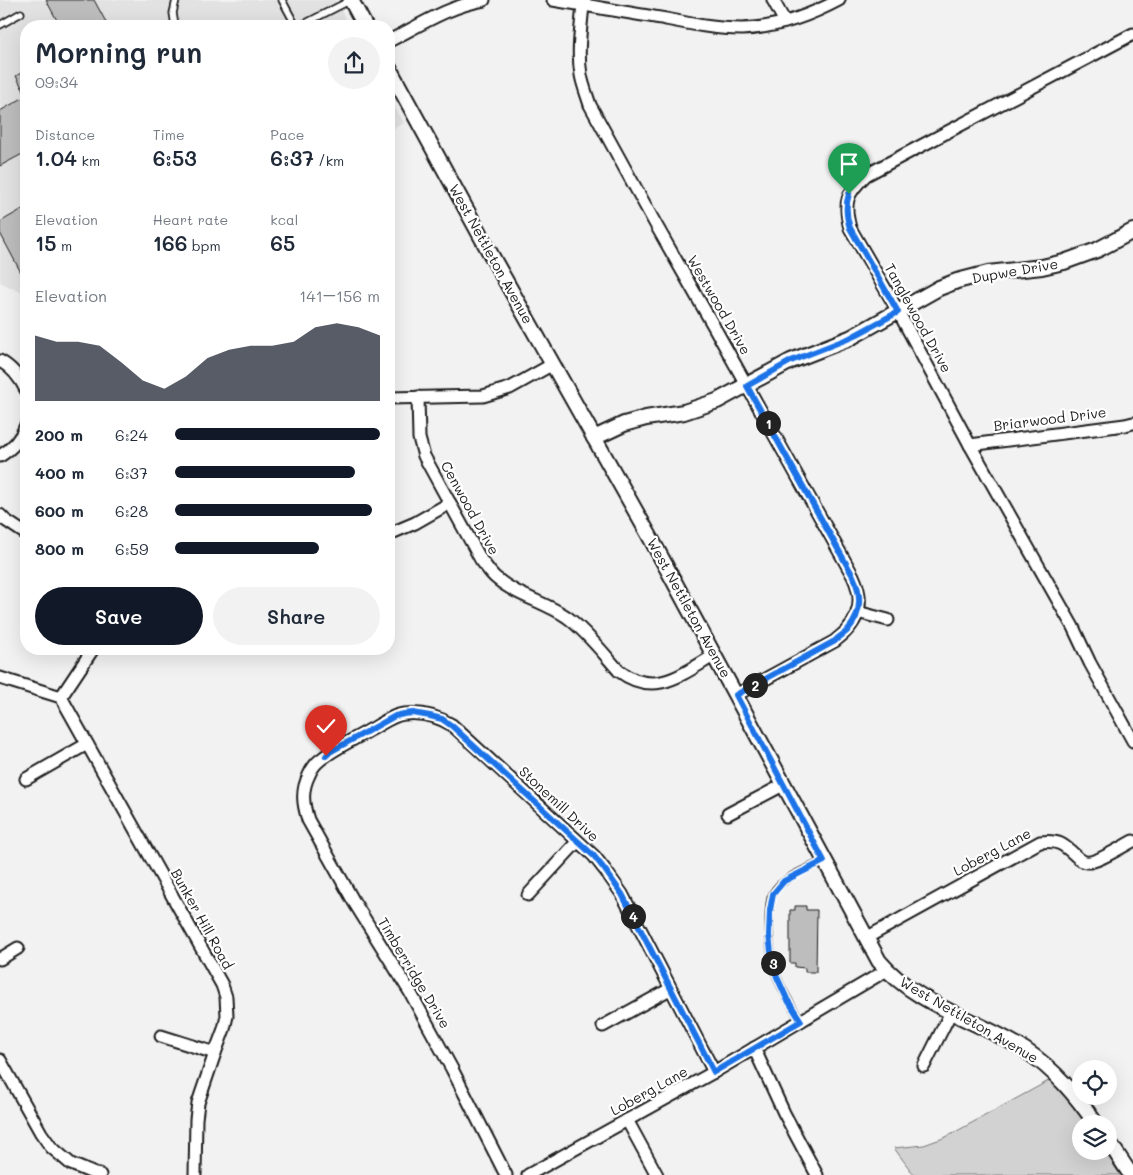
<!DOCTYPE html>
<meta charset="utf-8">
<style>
body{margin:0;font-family:Mali,sans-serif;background:#f2f2f3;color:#1f2937;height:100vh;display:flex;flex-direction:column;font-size:19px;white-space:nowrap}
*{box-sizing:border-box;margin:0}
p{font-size:16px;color:#747a83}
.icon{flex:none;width:28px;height:28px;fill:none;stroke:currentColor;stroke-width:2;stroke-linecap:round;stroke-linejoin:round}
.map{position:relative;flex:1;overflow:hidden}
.side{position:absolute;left:20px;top:20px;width:375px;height:635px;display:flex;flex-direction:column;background:#fff;border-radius:20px;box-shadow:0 5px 20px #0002}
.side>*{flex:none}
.controls{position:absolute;left:1072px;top:1060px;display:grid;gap:10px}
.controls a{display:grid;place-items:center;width:45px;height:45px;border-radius:50%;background:#fff;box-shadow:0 5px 20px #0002;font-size:25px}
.pin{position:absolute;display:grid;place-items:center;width:42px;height:42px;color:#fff;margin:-51px -21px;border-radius:50% 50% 50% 0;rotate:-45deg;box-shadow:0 0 5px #0007}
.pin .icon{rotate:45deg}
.km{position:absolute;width:25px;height:25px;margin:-12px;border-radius:50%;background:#222;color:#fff;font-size:14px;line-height:25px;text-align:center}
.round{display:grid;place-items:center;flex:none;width:52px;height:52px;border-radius:26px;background:#f2f2f3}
.overview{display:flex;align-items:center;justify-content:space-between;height:85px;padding:0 15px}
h1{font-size:28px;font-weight:600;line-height:38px}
.figures{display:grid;grid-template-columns:repeat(3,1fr);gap:8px;height:85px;padding:5px 15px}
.figures div{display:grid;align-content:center}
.figures b{font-size:21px;font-weight:600}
.figures small{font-size:14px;font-weight:400}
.figures p{font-size:14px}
.chart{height:140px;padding:10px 15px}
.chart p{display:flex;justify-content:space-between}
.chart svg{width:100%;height:90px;margin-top:5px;fill:#111827;opacity:.7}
.cta{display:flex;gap:10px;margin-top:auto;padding:10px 15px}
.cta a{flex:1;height:58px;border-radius:30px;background:#111827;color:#fff;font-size:20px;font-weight:600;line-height:58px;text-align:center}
.cta a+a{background:#f2f2f3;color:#1f2937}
ul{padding:0 15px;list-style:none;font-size:16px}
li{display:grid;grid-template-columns:80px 60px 1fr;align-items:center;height:38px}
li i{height:12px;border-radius:6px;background:#111827}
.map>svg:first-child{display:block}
.built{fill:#e2e2e2}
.green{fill:#d2d2d2;stroke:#777}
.building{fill:#bdbdbd;stroke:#1c1c1c}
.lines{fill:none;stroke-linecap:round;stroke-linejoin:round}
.service-casing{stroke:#1c1c1c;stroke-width:9}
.minor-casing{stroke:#1c1c1c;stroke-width:15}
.tertiary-casing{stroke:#1c1c1c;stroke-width:18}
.service{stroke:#fff;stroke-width:5.5}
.minor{stroke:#fff;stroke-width:11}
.tertiary{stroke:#fff;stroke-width:14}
.route-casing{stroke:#fff;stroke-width:10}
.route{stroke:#1a73e8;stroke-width:6}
.labels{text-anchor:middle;stroke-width:4.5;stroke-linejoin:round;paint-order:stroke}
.street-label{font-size:14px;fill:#1c1c1c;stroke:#fff}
</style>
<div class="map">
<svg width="1133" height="1175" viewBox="0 0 1133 1175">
<rect width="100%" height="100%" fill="#f2f2f2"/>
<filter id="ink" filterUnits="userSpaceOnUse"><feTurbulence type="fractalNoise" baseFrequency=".02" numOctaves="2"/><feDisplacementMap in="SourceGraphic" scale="10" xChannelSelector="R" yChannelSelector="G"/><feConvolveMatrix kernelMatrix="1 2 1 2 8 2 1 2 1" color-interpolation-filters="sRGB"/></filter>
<g filter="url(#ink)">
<g class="built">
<polygon points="0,0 335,0 350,26 26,26 26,295 0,282"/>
<polygon points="389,96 404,123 389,131"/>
</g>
<polygon class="green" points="1052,1079 1086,1124 1081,1124 1081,1151 1105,1151 1120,1175 914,1175 894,1148 924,1145 946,1137"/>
<g class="building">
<polygon points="46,0 94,0 106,22 99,26 60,26"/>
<polygon points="26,70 26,95 16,76"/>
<polygon points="26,96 26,152 0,166 0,111"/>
<polygon points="26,207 26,282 0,233 0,222"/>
<polygon points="795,906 806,906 806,910 817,910 816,972 805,972 805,968 795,967 795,963 790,963 790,910 795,910"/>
</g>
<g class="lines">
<defs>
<g id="service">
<polyline points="282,0 296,26"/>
<polyline points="0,25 21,13"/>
<polyline points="175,26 173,13 176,0"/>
<polyline points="300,26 351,0"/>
<path d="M 801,1021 C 792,1007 783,992 777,977 C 770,959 769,939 769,920 C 769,912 769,900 773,893 C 781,878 809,868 824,861"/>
</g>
<g id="minor">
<path d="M 553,0 C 591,6 629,13 666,19 C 691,24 716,29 742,29 C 776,28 809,16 839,0"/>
<polyline points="773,0 785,22"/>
<path d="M 583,5 C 581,28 577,52 581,75 C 583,86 587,95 590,105 L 656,225 L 713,325 L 853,576 C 862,595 862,614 847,630 C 843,635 839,637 835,641 L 736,695"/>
<path d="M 1133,34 L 866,175 C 847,193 843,202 850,228 L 898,311 L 970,445 L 1073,627 L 1090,663 L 1133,741"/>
<path d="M 389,41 C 420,25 449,6 484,0"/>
<path d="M 0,361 C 13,368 20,378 26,390"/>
<path d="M 418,397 L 419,438 L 424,456 L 481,560 C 486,566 490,573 496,578 C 517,596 545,602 567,617 C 585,630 604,654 619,671 C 655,698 682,674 715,655"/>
<polyline points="389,398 483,396 510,388 553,364"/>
<polyline points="970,445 1125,425 1133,423"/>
<path d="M 0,456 C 13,448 21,439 26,425"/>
<polyline points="0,515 5,520 26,534"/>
<polyline points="389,534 415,523 450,503"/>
<polyline points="857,612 888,620"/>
<polyline points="0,678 61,697"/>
<polyline points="61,697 222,985 226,997 227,1016 224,1029 215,1053 198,1103 196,1119 195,1175"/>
<polyline points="61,697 93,649"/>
<polyline points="26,779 87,744"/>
<polyline points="728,814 783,785"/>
<polyline points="528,895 577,842"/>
<path d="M 866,938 L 1040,842 C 1059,840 1063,844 1076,856 C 1078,858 1082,862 1086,862 C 1095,864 1123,846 1133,841"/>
<polyline points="0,959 18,948"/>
<polyline points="603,1026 670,989"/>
<polyline points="161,1036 215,1053"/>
<polyline points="754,1048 784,1113 817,1175"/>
<polyline points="0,1060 41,1133 51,1147 71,1164 95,1174 100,1175"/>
<polyline points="924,1066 951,1012"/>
<polyline points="627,1120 657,1175"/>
<path d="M 506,1175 L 452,1069 L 410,992 L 354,902 L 308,820 C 303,804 301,791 309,775 C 311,770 316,763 320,760 C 335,748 353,740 370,730 C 380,725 392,715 404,714 C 421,712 437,716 452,725 L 594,856 L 605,870 L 622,894 L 714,1072"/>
<polyline points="528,1175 714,1072 887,970"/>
</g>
<g id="tertiary">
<polyline points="351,0 365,26"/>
<path d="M 389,68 L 495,262 L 649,535 L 879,961 C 917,1006 977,1019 1025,1050 C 1055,1070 1076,1095 1096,1124"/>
<polyline points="594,438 624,424 646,418 684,412 717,401 791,361 850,338 939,288 957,281 988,273 1042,267 1064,262 1097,250 1133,231"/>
<polyline points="1109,1142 1131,1175"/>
</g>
</defs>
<use href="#service" class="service-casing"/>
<use href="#minor" class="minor-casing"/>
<use href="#tertiary" class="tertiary-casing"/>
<use href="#service" class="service"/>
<use href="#minor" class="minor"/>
<use href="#tertiary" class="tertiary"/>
</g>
</g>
<g class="lines" filter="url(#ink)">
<defs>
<path id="route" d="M 326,756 L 330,752 L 395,716 L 404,714 L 413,713 L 430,716 L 442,719 L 452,726 L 594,856 L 605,870 L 622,894 L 714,1072 L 801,1021 L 787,999 L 777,977 L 772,961 L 769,935 L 770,910 L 773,894 L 784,881 L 824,861 L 736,695 L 835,641 C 838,637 843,635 847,631 C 862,614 862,595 853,576 L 747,386 L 791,361 L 850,338 L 898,312 L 850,228 C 846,216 845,206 849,194"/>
</defs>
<use href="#route" class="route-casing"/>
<use href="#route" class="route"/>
</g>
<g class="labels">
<g class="street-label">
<text transform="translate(491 254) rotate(61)" y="5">West Nettleton Avenue</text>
<text transform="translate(1015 271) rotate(-10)" y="5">Dupwe Drive</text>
<text transform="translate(719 305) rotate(60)" y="5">Westwood Drive</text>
<text transform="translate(918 318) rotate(61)" y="5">Tanglewood Drive</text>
<text transform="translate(1050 419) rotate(-7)" y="5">Briarwood Drive</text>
<text transform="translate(470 508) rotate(61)" y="5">Cenwood Drive</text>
<text transform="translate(689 608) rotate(61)" y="5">West Nettleton Avenue</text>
<text transform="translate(559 804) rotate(43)" y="5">Stonemill Drive</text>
<text transform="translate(992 852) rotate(-28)" y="5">Loberg Lane</text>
<text transform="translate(202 919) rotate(61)" y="5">Bunker Hill Road</text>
<text transform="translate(414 973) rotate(59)" y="5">Timberridge Drive</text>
<text transform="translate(969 1020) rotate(30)" y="5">West Nettleton Avenue</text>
<text transform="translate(649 1091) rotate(-29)" y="5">Loberg Lane</text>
</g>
</g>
</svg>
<div class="controls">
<a><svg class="icon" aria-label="locate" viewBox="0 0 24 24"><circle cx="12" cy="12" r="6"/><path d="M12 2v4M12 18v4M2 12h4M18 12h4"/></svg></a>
<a><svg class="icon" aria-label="layers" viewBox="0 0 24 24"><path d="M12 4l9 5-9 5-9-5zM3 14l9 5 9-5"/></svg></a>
</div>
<div class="pin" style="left:849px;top:194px;background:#1e9e55"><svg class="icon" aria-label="arrive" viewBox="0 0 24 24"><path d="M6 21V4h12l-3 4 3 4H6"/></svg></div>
<div class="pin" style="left:326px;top:756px;background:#d93025"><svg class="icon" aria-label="check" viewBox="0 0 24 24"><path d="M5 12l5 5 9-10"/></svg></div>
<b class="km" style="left:768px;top:423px">1</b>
<b class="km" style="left:755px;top:685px">2</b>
<b class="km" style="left:773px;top:963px">3</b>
<b class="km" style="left:633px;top:916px">4</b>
<section class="side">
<div class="overview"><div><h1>Morning run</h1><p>09:34</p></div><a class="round"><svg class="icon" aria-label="share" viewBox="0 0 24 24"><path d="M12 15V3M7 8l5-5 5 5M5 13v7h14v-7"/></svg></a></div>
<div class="figures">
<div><p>Distance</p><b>1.04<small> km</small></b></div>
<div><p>Time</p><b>6:53</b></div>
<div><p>Pace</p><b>6:37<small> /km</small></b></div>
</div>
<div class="figures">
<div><p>Elevation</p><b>15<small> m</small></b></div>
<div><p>Heart rate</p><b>166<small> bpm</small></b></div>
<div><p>kcal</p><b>65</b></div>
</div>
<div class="chart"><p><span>Elevation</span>141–156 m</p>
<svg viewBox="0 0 160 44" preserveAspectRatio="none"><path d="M0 44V12L10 15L20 15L30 17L40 25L50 34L60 38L70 32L80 23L90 19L100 17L110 17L120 15L130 8L140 6L150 8L160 12V44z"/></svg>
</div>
<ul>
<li><b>200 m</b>6:24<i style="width:100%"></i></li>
<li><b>400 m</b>6:37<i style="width:88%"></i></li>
<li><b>600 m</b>6:28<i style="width:96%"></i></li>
<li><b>800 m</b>6:59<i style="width:70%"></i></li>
</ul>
<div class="cta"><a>Save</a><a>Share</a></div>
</section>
</div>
